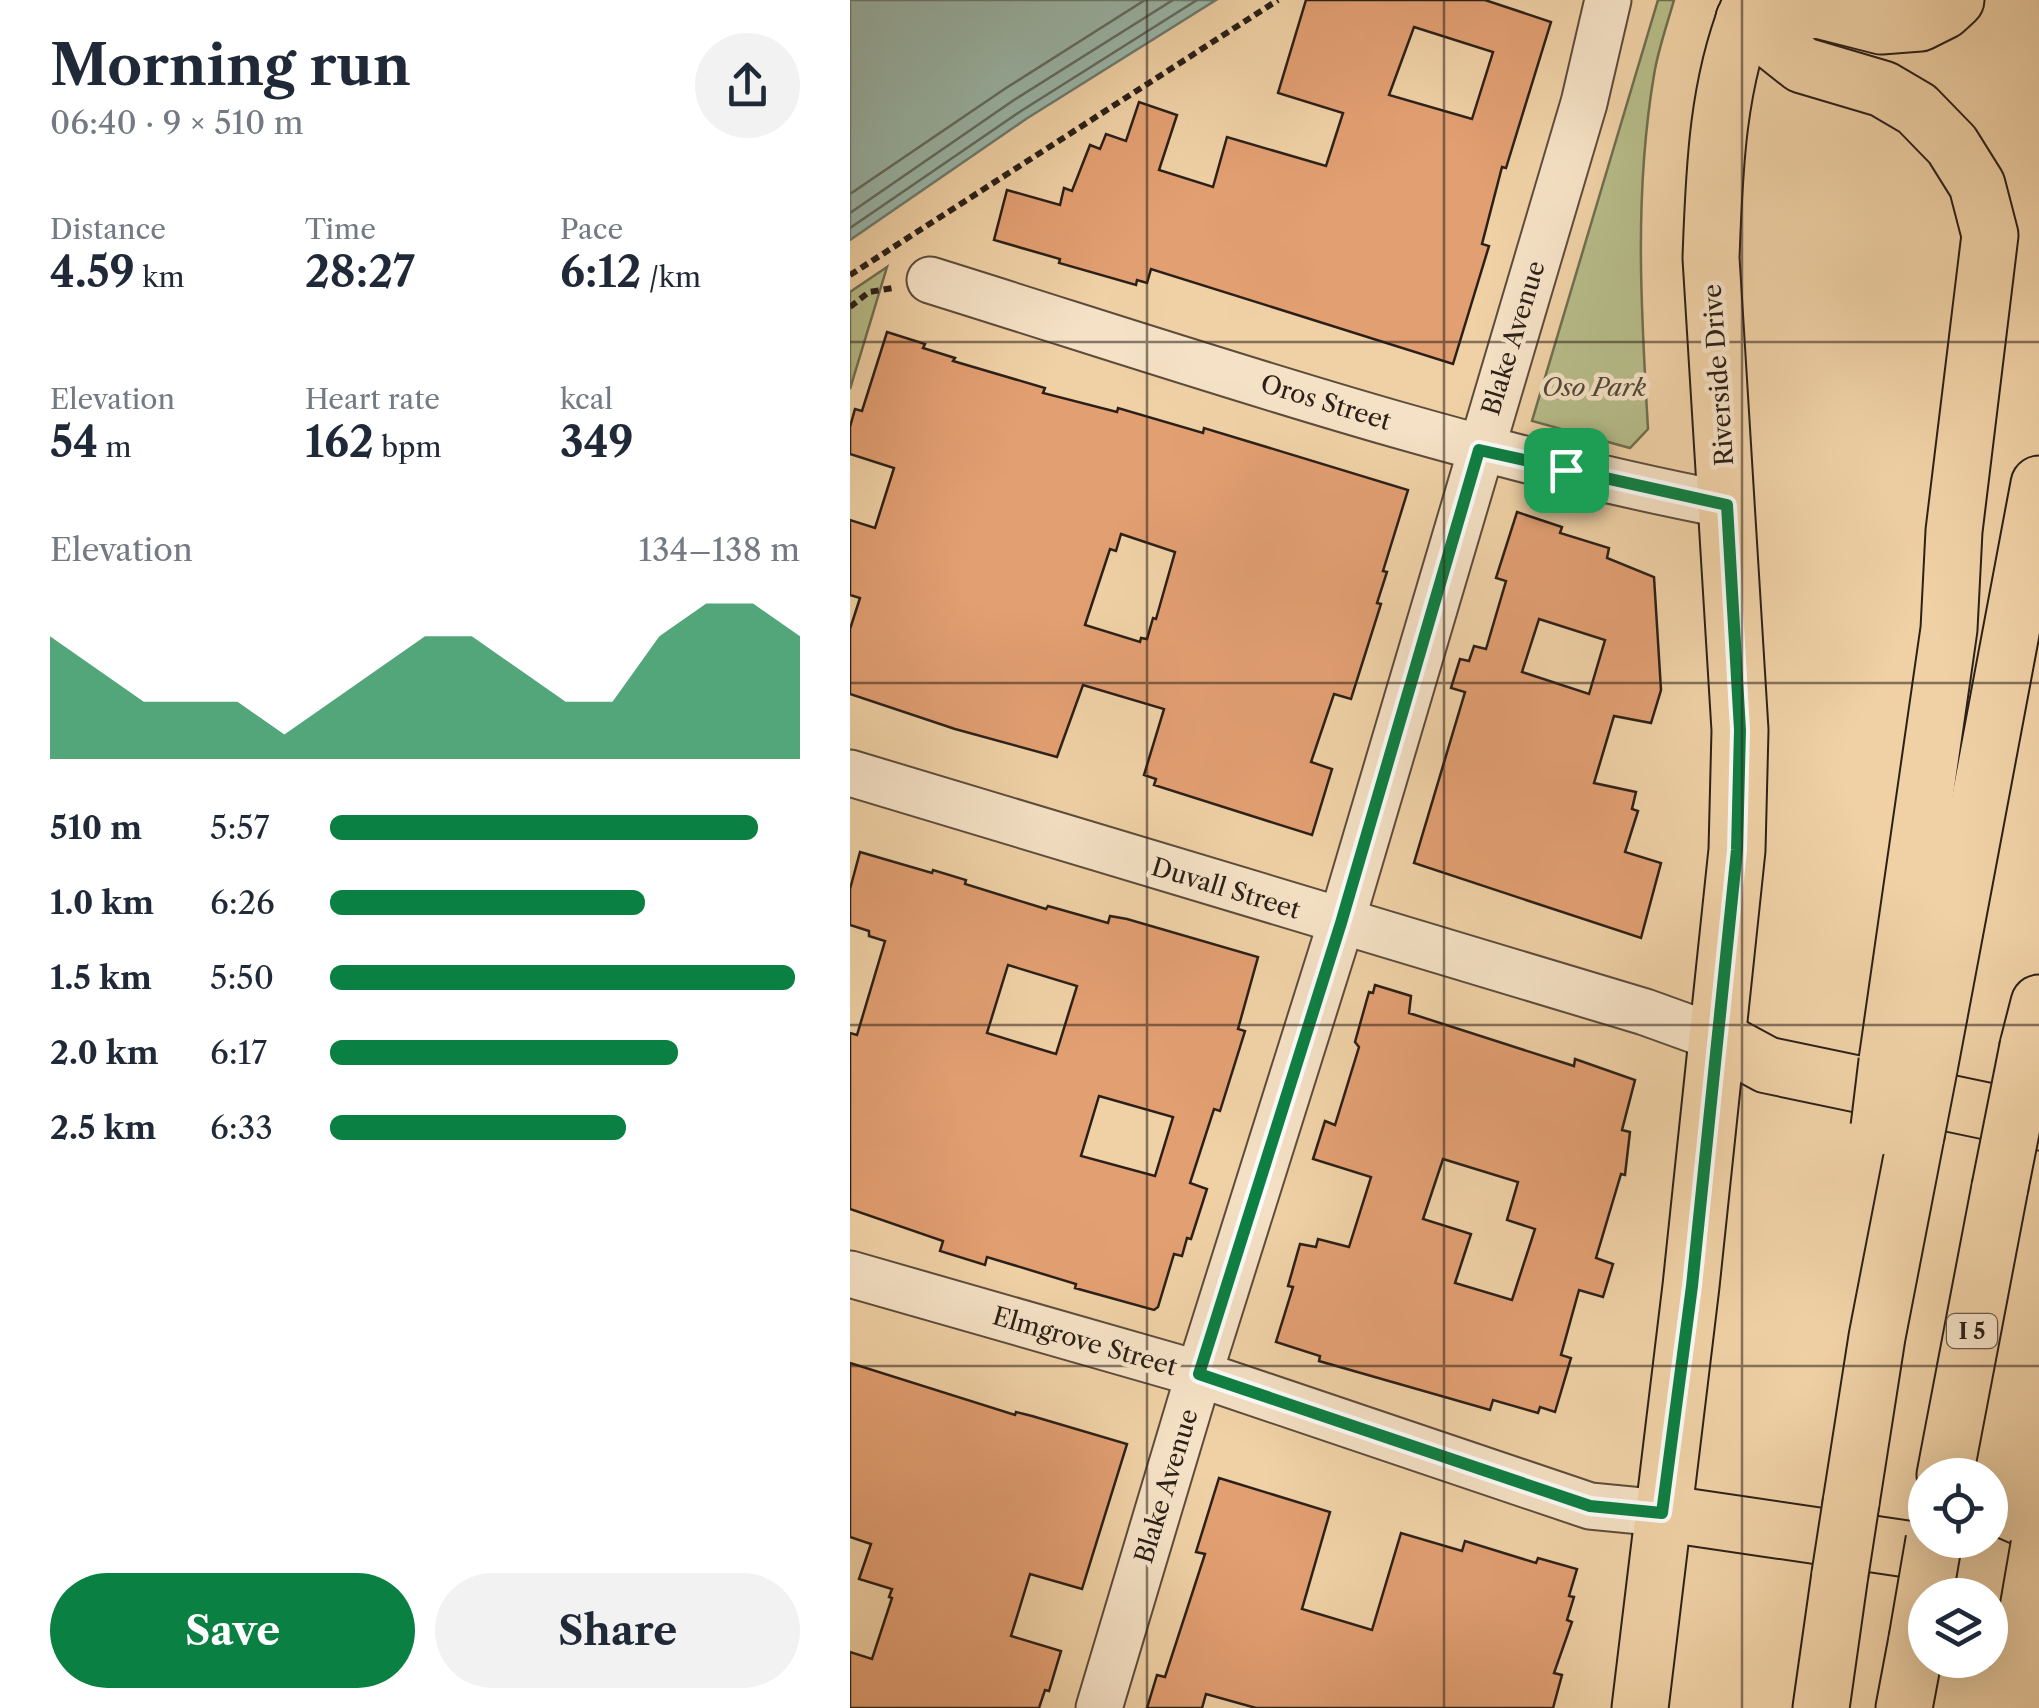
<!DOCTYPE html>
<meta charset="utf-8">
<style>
body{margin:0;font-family:"Libre Caslon Text",serif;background:#f2f2f3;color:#1f2937;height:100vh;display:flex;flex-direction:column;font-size:38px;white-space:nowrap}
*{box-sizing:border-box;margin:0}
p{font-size:32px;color:#747a83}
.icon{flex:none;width:55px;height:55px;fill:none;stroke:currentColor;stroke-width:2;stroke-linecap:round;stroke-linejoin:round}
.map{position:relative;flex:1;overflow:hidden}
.side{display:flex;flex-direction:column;background:#fff;width:850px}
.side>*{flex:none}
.fabs{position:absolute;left:1058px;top:1458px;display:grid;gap:20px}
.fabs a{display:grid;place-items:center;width:100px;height:100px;border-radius:50%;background:#fff;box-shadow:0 10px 40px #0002;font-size:50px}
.pin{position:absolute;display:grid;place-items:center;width:85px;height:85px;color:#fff;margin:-42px;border-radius:20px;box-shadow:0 5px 15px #0006}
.round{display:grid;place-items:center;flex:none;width:105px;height:105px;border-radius:52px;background:#f2f2f3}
.headline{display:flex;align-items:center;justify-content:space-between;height:170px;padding:0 50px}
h1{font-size:55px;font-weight:800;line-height:75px}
.figures{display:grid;grid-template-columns:repeat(3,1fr);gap:15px;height:170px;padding:10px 50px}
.figures div{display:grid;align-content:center}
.figures b{font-size:42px;font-weight:800}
.figures small{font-size:28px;font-weight:400}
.figures p{font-size:28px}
.chart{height:280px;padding:20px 50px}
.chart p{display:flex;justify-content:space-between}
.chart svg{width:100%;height:180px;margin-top:10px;fill:#0b8043;opacity:.7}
.cta{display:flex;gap:20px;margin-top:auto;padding:20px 50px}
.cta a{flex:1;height:115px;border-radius:60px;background:#0b8043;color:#fff;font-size:40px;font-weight:800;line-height:115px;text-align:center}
.cta a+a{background:#f2f2f3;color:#1f2937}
ul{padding:0 50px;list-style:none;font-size:32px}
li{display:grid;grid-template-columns:160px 120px 1fr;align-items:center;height:75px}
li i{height:25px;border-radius:12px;background:#0b8043}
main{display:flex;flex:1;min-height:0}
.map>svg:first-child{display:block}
.green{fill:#b6bc89;stroke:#706e51;stroke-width:2.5}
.water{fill:#9ab7aa;stroke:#6e7b70;stroke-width:2.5}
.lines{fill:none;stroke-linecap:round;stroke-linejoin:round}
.shore{stroke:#626c62;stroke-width:2.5}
.building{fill:#e29f72;stroke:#2b2019;stroke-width:2.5;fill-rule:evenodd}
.minor-casing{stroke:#5c4c3c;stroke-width:49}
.major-casing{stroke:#2b2019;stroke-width:59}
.highway-casing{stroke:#2b2019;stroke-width:59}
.path{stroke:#2b2019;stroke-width:6;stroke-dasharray:8 5;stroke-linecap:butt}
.minor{stroke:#f5e1c5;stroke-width:45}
.major{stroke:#f0d1a6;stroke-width:55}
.highway{stroke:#f0d1a6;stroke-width:55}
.highway-bridge-casing{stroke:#2b2019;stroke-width:59;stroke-linecap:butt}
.highway-bridge{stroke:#f0d1a6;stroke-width:55}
.route-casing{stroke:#fff;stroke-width:20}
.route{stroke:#0b8043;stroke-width:12}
.grid{fill:none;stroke:#2b2019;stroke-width:2.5;stroke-opacity:0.55}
.labels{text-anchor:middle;stroke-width:9;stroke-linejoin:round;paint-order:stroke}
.shield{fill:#f5e1c5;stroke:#685a4d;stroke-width:2.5}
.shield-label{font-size:22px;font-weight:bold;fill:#2b2019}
.street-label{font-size:25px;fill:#2b2019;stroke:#f5e1c5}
.park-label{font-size:25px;font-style:italic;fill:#4e4735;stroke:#f5e1c5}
</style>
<main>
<section class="side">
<div class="headline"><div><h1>Morning run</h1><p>06:40 · 9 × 510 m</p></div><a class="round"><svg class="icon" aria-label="share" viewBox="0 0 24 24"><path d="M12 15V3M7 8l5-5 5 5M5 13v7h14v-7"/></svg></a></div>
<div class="figures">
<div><p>Distance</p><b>4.59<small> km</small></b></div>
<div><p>Time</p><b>28:27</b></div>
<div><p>Pace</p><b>6:12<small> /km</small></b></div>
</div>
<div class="figures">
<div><p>Elevation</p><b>54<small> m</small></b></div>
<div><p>Heart rate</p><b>162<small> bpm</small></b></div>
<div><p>kcal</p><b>349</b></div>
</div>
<div class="chart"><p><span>Elevation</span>134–138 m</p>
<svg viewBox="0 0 160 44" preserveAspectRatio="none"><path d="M0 44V14L10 22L20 30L30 30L40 30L50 38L60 30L70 22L80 14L90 14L100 22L110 30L120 30L130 14L140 6L150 6L160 14V44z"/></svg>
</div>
<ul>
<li><b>510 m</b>5:57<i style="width:91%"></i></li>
<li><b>1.0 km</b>6:26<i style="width:67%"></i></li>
<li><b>1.5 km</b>5:50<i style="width:99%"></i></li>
<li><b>2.0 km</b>6:17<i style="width:74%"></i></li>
<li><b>2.5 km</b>6:33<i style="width:63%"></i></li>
</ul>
<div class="cta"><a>Save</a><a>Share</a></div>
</section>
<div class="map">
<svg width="1189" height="1708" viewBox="0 0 1189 1708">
<rect width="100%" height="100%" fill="#f0d1a6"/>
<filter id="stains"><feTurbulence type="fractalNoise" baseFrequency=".002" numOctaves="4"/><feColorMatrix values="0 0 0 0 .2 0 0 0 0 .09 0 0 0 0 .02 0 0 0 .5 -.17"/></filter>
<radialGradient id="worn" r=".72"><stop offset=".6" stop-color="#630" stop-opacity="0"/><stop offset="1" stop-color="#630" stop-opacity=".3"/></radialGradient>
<g class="green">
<path d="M 808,0 L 824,0 C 817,25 808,50 804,75 C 784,193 791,310 798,429 L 780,448 L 682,421 Z"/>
<polygon points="37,267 0,389 0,292"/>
</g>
<polygon class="water" points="0,0 366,0 176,119 0,240"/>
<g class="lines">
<g class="shore">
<polyline points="0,194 156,88 295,0"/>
<polyline points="0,213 164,100 323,0"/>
<polyline points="0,228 171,111 347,0"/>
</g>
</g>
<g class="building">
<path d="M 456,0 L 635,0 L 701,22 L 656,168 L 652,167 L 632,244 L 639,246 L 603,364 L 301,269 L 297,283 L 287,280 L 286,285 L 209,263 L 210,259 L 144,240 L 157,190 L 210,205 L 214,188 L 222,191 L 240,145 L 250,149 L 256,134 L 276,141 L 289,102 L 327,115 L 309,170 L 363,187 L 377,137 L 476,166 L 493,113 L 428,93 ZM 564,27 L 643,52 L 622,119 L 539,95 Z"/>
<path d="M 37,332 L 75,344 L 73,348 L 105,358 L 103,361 L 195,388 L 193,393 L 267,412 L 268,408 L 353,433 L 354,428 L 558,490 L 533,571 L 537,572 L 527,603 L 531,604 L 501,699 L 484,694 L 461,762 L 482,769 L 462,835 L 304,785 L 306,779 L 294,775 L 314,709 L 233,685 L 207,757 L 105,729 L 0,694 L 0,629 L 10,598 L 0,595 L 0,520 L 25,528 L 44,468 L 0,454 L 0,427 L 5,409 L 12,411 ZM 271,534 L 325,552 L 306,619 L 303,618 L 297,639 L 291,638 L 290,642 L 235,625 L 260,549 L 266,551 Z"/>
<path d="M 667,512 L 712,527 L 710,533 L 759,548 L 757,558 L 804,577 L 811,690 L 801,723 L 764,716 L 744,783 L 786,792 L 782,809 L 788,811 L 775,852 L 811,863 L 791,938 L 564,863 L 615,692 L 601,688 L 610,659 L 619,661 L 624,646 L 636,649 L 656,581 L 646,578 ZM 689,619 L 755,640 L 739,694 L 672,672 Z"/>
<path d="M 10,852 L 82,873 L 83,870 L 116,880 L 115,884 L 196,909 L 198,906 L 258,923 L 260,916 L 277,919 L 408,957 L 388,1029 L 395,1031 L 370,1111 L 364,1109 L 340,1183 L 357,1189 L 341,1239 L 337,1238 L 332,1256 L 324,1254 L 308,1307 L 304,1310 L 225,1288 L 226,1284 L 137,1257 L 135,1265 L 90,1251 L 93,1241 L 0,1209 L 0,1033 L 7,1035 L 35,941 L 19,936 L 19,931 L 0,925 L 0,889 ZM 158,965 L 227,986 L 206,1054 L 137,1033 ZM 249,1096 L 323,1117 L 305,1176 L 231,1156 Z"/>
<path d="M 525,985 L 561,996 L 559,1013 L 724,1066 L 725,1059 L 785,1080 L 772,1130 L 780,1132 L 775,1175 L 771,1174 L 746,1258 L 763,1264 L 753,1297 L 729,1290 L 711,1355 L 721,1358 L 705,1412 L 690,1407 L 688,1413 L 643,1400 L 640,1410 L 469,1361 L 470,1356 L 426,1342 L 443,1287 L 438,1286 L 450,1244 L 466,1247 L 468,1239 L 499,1247 L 521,1177 L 463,1159 L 475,1121 L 485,1125 L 509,1047 L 505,1042 L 519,992 L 523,993 ZM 593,1159 L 668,1182 L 657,1220 L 685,1229 L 662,1300 L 605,1283 L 621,1234 L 573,1219 Z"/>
<polygon points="0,1363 165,1415 166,1412 182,1416 277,1444 232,1589 180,1574 161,1636 211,1651 199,1691 195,1690 189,1708 0,1708 0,1652 22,1659 42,1598 39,1597 42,1589 9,1579 21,1544 0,1537"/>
<polygon points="369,1478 480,1512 452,1609 522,1630 551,1533 612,1551 615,1541 686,1563 688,1558 727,1569 719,1596 724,1597 717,1620 722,1622 704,1673 712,1675 703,1708 406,1708 356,1694 352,1708 297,1708 307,1675 315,1677 355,1554 346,1552"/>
</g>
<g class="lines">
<defs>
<g id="minor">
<path d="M 80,280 C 343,362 606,453 877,505"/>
<polyline points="0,773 795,1012 867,1038"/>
<polyline points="0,1274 349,1374 740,1506 812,1513"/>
<polyline points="249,1708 349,1374 491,923 734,103 758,0"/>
</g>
<path id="major" d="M 790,1708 L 841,1286 L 887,850 L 890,730 L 861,258 C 864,172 867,80 902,0"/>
<g id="highway">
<polyline points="894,19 952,65 1033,89 1067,109 1102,145 1127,185 1140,235 1104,531 1099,629 1037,1061"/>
<polyline points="894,19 968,10 1031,26 1070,23 1094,11 1106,0"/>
<polyline points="867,1038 917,1065 1189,1122"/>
<polyline points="1178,1046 1189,1003"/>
<polyline points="1079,1069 1189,484"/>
<polyline points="1095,1475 1150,1187"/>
<polyline points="1001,1503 1027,1337 1066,1136"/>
<polyline points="812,1513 1125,1559 1189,1587"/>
<polyline points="971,1708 990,1574"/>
<polyline points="1054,1708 1067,1639"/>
</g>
</defs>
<use href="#minor" class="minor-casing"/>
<use href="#major" class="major-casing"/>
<use href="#highway" class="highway-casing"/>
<g class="path">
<polyline points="0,275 428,0"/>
<polyline points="0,307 19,292 43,288"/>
</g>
<use href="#minor" class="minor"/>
<use href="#major" class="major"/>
<use href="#highway" class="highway"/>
<defs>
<g id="highway-bridge">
<polyline points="1029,1127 1037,1061"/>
<polyline points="1066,1136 1079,1069"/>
<polyline points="1150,1187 1178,1046"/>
<polyline points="990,1574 1001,1503"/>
<polyline points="1067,1639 1084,1540"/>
<polyline points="1167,1672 1189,1545"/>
</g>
</defs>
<use href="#highway-bridge" class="highway-bridge-casing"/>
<use href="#highway-bridge" class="highway-bridge"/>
</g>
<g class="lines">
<defs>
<polygon id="route" points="629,450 877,505 890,730 887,850 842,1286 812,1513 740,1506 349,1374 491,923"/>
</defs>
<use href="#route" class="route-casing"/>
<use href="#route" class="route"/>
</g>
<path class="grid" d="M 297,0 L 297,1708M 594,0 L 594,1708M 892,0 L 892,1708M 0,342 L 1189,342M 0,683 L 1189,683M 0,1025 L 1189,1025M 0,1366 L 1189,1366"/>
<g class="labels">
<rect class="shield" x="1097" y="1314" width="50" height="34" rx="8"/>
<g class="shield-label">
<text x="1122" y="1339">I 5</text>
</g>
<g class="street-label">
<text transform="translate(663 338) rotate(-73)" y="9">Blake Avenue</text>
<text transform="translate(868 375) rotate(-94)" y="9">Riverside Drive</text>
<text transform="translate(476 402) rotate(17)" y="9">Oros Street</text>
<text transform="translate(376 888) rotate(17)" y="9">Duvall Street</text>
<text transform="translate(235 1341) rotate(16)" y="9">Elmgrove Street</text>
<text transform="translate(316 1486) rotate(-73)" y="9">Blake Avenue</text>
</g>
<g class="park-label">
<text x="744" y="396">Oso Park</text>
</g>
</g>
<rect width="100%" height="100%" filter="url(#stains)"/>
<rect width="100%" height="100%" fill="url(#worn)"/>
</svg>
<div class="fabs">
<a><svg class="icon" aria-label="locate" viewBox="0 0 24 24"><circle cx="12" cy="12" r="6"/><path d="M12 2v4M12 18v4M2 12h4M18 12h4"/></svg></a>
<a><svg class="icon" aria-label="layers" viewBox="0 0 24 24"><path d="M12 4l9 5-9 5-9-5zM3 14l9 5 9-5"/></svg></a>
</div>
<div class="pin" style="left:716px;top:470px;background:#1e9e55"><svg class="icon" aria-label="arrive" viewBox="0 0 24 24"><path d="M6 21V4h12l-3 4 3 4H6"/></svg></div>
</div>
</main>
